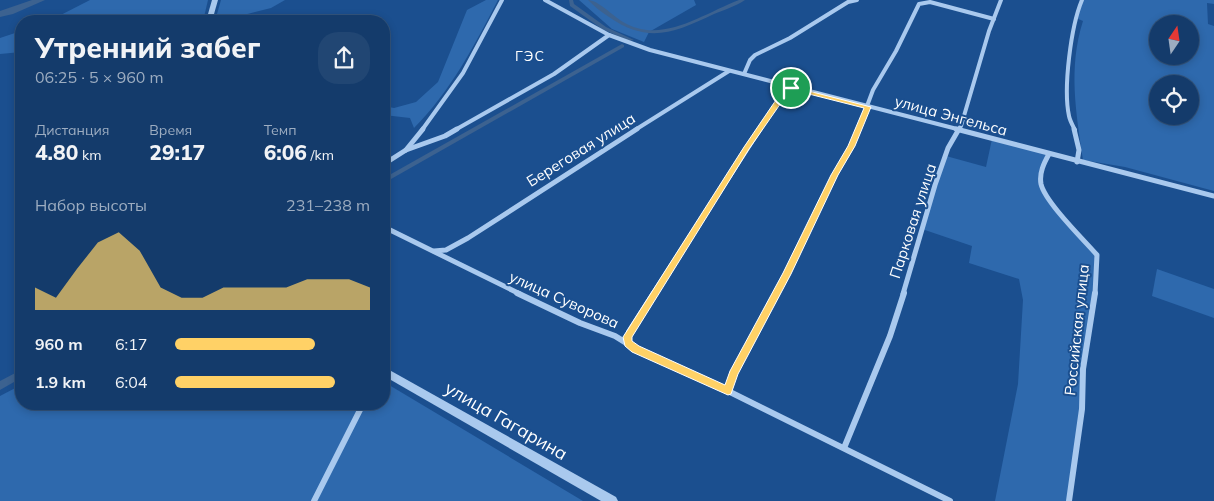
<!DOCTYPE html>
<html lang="ru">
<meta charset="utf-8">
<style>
body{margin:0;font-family:Mulish,sans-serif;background:#214673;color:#f1f3f6;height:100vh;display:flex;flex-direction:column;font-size:19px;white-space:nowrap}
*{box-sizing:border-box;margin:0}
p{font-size:16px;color:#9dadc1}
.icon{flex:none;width:28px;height:28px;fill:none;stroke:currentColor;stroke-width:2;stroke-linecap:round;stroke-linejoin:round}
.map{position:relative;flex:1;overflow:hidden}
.side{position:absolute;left:15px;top:15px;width:375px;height:395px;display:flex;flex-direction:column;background:#143b6b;border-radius:20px;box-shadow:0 2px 8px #0003,0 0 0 1px #33557e}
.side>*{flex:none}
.needle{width:32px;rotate:13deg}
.controls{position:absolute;left:1149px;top:15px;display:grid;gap:10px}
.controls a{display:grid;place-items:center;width:50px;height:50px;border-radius:50%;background:#143b6b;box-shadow:0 2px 8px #0003,0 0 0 1px #33557e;font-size:25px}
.pin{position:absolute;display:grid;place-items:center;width:42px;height:42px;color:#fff;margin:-21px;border:2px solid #fff;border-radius:50%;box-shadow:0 1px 5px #0007}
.round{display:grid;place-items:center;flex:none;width:52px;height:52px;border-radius:20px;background:#214673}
.summary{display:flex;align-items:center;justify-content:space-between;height:85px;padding:0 20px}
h1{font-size:28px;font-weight:800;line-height:38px}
.figures{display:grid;grid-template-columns:repeat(3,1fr);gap:8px;height:85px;padding:5px 20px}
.figures div{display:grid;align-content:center}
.figures b{font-size:21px;font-weight:800}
.figures small{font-size:14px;font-weight:400}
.figures p{font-size:14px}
.chart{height:140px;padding:10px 20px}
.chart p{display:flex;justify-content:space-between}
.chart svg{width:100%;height:90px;margin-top:5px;fill:#ffd166;opacity:.7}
ul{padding:0 20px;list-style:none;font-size:16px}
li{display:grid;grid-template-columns:80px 60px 1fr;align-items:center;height:38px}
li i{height:12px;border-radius:6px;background:#ffd166}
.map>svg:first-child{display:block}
.green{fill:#2e69ad;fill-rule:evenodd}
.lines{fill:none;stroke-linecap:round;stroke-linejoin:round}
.canal{fill:#3c6290;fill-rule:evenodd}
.river{fill:#3c6290;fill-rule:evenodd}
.minor-far2{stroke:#a9c9ee;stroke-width:4}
.minor-far1{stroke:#a9c9ee;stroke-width:5}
.minor{stroke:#a9c9ee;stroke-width:6}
.tertiary{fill:#a9c9ee;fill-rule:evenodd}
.route{fill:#ffd166;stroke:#fff;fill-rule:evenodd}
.labels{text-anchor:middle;stroke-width:4;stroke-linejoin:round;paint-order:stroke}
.far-neighbourhood-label{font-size:14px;letter-spacing:1px;fill:#fff;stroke:#1b4f8f}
.street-label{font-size:15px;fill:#fff;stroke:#1b4f8f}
.near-street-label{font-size:18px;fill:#fff;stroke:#1b4f8f}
</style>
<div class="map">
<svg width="1214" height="501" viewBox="0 0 1214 501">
<rect width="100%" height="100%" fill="#1b4f8f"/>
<g class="green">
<polygon points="90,0 208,0 204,17 199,21 49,21"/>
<polygon points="221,0 285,0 271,8 232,18 229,21 215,21"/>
<path d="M 486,0 L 498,0 C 474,46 451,91 414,128 L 410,118 L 384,115 L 384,106 L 394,108 L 416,102 L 438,82 L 467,10 Z"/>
<polygon points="579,0 694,0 696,5 649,32 644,42 612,29"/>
<path d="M 1082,0 L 1214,0 L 1214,4 L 1207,3 L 1208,24 L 1214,26 L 1214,191 L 1125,167 L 1083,160 C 1076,112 1068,68 1083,21 L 1076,18 ZM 1158,24 L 1190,24 L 1190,56 L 1158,56 ZM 1158,84 L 1190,84 L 1190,116 L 1158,116 Z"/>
<polygon points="21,31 21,52 0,54 0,38"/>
<polygon points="992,139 1049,154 1041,173 1046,199 1097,255 1069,501 995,501 1018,384 1023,300 1019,279 969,263 972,246 922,229 946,156 986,167"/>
<polygon points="1157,269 1214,289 1214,318 1152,296"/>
<polygon points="384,382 583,501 0,501 0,396 21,385 21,404 384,404"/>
</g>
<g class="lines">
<g class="canal">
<polygon points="569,0 573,0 574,4 606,27 634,40 629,41 602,29 570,6"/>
<path d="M 588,0 C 598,0 613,16 623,22 C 662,45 702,14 739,0 L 745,0 C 736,6 724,10 714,14 C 674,33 648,44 609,17 C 601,12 594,6 588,0 Z"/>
<polygon points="622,44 624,45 624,47 384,183 384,178"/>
<polygon points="21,370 21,378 0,390 0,381"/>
</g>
<polygon class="river" points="32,0 45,0 13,14 0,17 0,11"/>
<g class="minor-far2">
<polyline points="545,0 609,35 650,50 961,130"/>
<polyline points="744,74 750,60 755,55 790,38 848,2 857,0"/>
<polyline points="422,130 463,73 502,0"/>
<polyline points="455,130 554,74 609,35"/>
<polyline points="635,130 729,71"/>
<polyline points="759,130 780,98 791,88"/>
<polyline points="858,130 873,90 896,51 919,4 930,2 994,19"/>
<polyline points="958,130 961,126 989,31 1001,0"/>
<path d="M 1075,130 C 1073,126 1070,121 1069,116 C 1063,88 1071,26 1082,0"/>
</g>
<g class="minor-far1">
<polyline points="956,129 1214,196"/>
<polyline points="1074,129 1079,150 1077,162"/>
<polyline points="406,150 423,129"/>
<path d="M 1049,154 C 1044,163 1039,173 1041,184 C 1045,202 1084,240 1097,255 L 1095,294"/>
<polyline points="384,164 406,150 445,136 457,129"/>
<polyline points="384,227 520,294"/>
<polyline points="434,251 446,250 468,238 637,129"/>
<polyline points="653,294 760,129"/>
<polyline points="776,294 835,175 852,146 858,129"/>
<polyline points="903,294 935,185 948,148 959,129"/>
</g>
<g class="minor">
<polyline points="517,293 580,323 615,336 636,349 728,391 950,501"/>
<polyline points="628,343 629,332 654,293"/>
<polyline points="728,391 734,374 777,293"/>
<polyline points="844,448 890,336 904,293"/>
<polyline points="314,501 363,404"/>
<polyline points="1069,501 1082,409 1083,369 1095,293"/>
</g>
<g class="tertiary">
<polygon points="212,0 218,0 212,21 206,21"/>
<polygon points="384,367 616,497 618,501 601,501 384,376"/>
</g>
</g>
<path class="route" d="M 789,86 L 871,107 L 855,146 L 838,175 L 791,274 L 738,374 L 731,394 L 728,395 L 632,352 L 625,346 L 623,337 L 744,147 L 778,97 ZM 793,90 L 864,108 L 848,146 L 831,175 L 783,273 L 730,371 L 725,385 L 639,346 L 632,341 L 632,337 L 749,149 L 783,100 Z"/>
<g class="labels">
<g class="far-neighbourhood-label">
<text x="530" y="61">ГЭС</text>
</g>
<g class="street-label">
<text transform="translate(951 116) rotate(15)" y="5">улица Энгельса</text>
<text transform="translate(581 150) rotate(-32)" y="5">Береговая улица</text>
<text transform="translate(913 221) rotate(-72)" y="5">Парковая улица</text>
<text transform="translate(564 300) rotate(24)" y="5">улица Суворова</text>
<text transform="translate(1077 330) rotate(-84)" y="5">Российская улица</text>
</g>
<g class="near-street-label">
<text transform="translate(506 421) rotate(30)" y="6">улица Гагарина</text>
</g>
</g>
</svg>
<div class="controls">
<a><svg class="needle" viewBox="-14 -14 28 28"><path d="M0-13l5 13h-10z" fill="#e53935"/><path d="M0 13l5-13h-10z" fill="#9dadc1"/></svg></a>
<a><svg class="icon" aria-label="locate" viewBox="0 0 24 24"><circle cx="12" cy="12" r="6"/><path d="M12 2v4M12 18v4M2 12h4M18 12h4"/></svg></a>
</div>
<div class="pin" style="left:791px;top:88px;background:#1e9e55"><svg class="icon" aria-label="arrive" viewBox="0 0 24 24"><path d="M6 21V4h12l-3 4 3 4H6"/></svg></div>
<section class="side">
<div class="summary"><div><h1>Утренний забег</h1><p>06:25 · 5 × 960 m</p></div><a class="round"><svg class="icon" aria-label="share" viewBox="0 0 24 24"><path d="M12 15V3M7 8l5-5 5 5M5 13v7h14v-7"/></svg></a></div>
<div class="figures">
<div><p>Дистанция</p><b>4.80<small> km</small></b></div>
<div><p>Время</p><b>29:17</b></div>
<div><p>Темп</p><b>6:06<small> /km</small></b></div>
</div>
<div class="chart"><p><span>Набор высоты</span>231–238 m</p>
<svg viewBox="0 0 160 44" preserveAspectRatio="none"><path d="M0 44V33L10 38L20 24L30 11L40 6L50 15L60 33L70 38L80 38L90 33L100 33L110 33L120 33L130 29L140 29L150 29L160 33V44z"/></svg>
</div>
<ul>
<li><b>960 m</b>6:17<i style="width:72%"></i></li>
<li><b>1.9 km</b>6:04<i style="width:82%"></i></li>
</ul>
</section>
</div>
